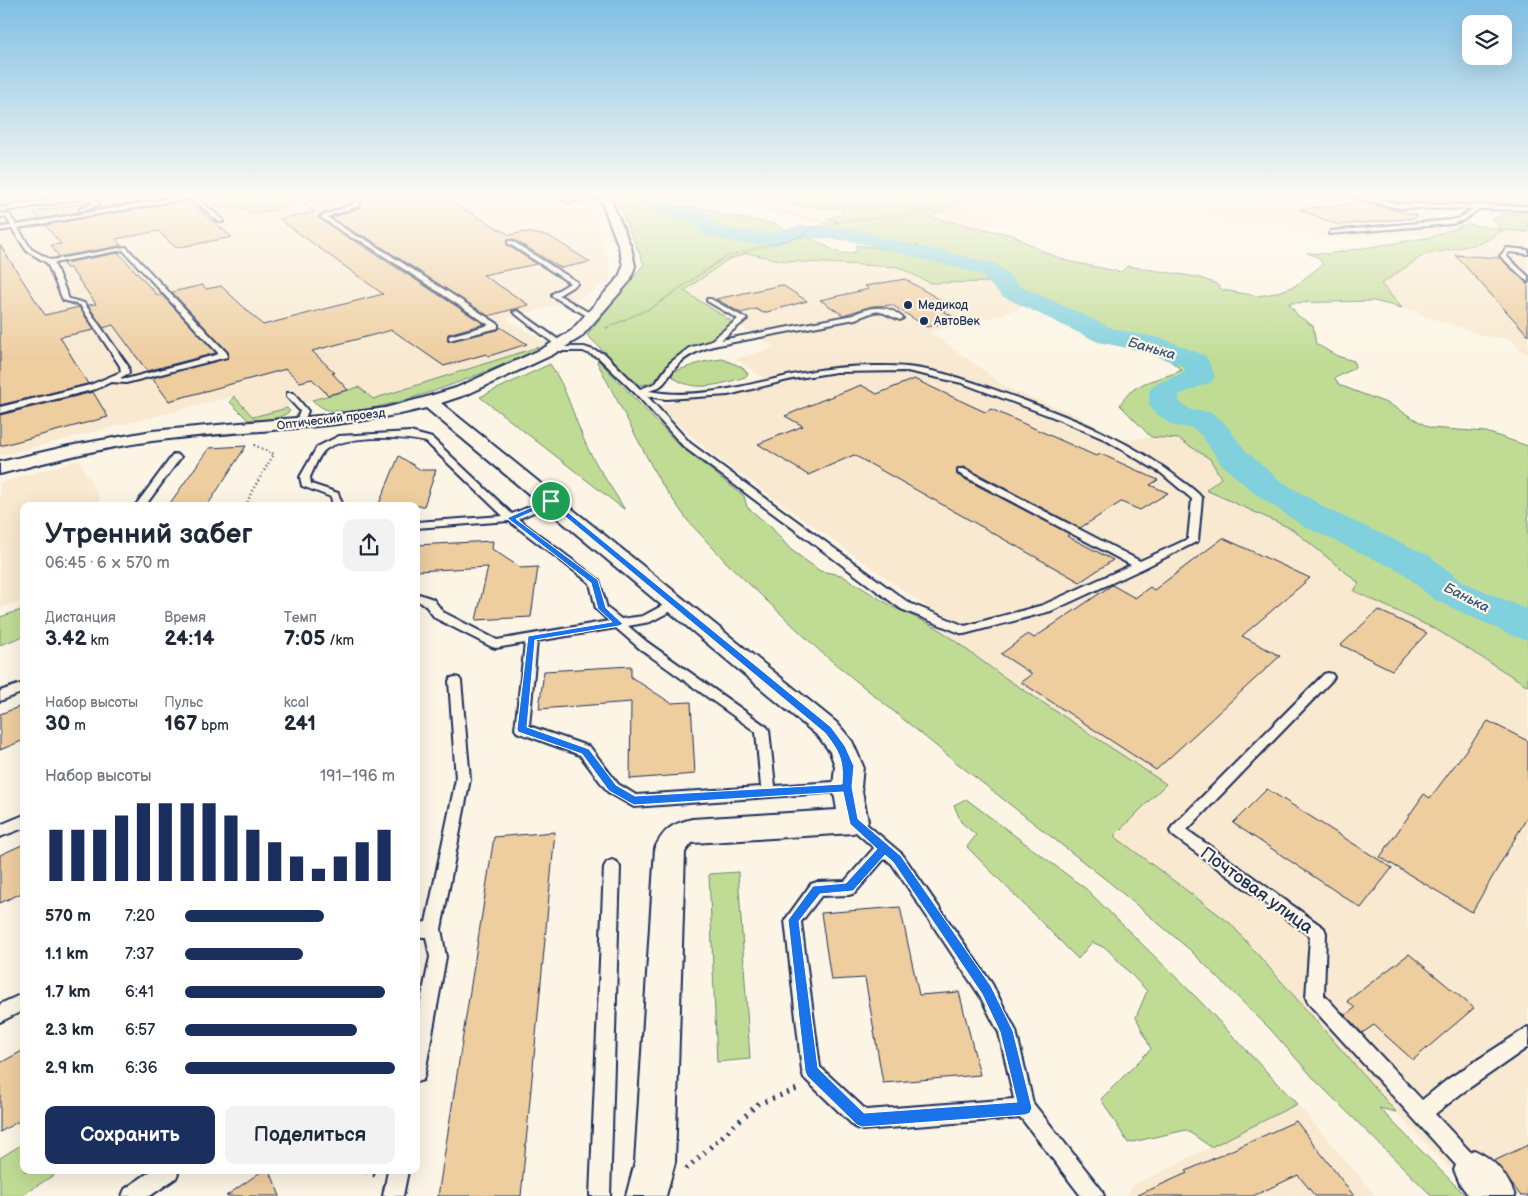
<!DOCTYPE html>
<html lang="ru">
<meta charset="utf-8">
<style>
body{margin:0;font-family:"Balsamiq Sans",sans-serif;background:#f2f2f3;color:#1f2937;height:100vh;display:flex;flex-direction:column;font-size:19px;white-space:nowrap}
*{box-sizing:border-box;margin:0}
p{font-size:16px;color:#747a83}
.icon{flex:none;width:28px;height:28px;fill:none;stroke:currentColor;stroke-width:2;stroke-linecap:round;stroke-linejoin:round}
.map{position:relative;flex:1;overflow:hidden}
.drawer{position:absolute;left:20px;top:502px;width:400px;height:672px;display:flex;flex-direction:column;background:#fff;border-radius:10px;box-shadow:0 5px 20px #0002}
.drawer>*{flex:none}
.buttons{position:absolute;left:1462px;top:15px;display:grid;gap:10px}
.buttons a{display:grid;place-items:center;width:50px;height:50px;border-radius:10px;background:#fff;box-shadow:0 5px 20px #0002;font-size:25px}
.pin{position:absolute;display:grid;place-items:center;width:42px;height:42px;color:#fff;margin:-21px;border:2px solid #fff;border-radius:50%;box-shadow:0 1px 5px #0007}
.round{display:grid;place-items:center;flex:none;width:52px;height:52px;border-radius:10px;background:#f2f2f3}
.summary{display:flex;align-items:center;justify-content:space-between;height:85px;padding:0 25px}
h1{font-size:28px;font-weight:800;line-height:38px}
.metrics{display:grid;grid-template-columns:repeat(3,1fr);gap:8px;height:85px;padding:5px 25px}
.metrics div{display:grid;align-content:center}
.metrics b{font-size:21px;font-weight:800}
.metrics small{font-size:14px;font-weight:400}
.metrics p{font-size:14px}
.chart{height:140px;padding:10px 25px}
.chart p{display:flex;justify-content:space-between}
.chart svg{width:100%;height:90px;margin-top:5px;stroke:#1b2f5e;stroke-width:6}
.action{display:flex;gap:10px;margin-top:auto;padding:10px 25px}
.action a{flex:1;height:58px;border-radius:10px;background:#1b2f5e;color:#fff;font-size:20px;font-weight:800;line-height:58px;text-align:center}
.action a+a{background:#f2f2f3;color:#1f2937}
ul{padding:0 25px;list-style:none;font-size:16px}
li{display:grid;grid-template-columns:80px 60px 1fr;align-items:center;height:38px}
li i{height:12px;border-radius:6px;background:#1b2f5e}
.map>svg:first-child{display:block}
.built{fill:#f8e9d0}
.green{fill:#c0dc94;stroke:#6e8679}
.lines{fill:none;stroke-linecap:round;stroke-linejoin:round}
.river{fill:#81d0dd;fill-rule:evenodd}
.building{fill:#eecd9f;stroke:#1b2f5e}
.lane-casing{stroke:#1b2f5e;stroke-width:4}
.street-casing{stroke:#1b2f5e;stroke-width:4}
.path-far2{stroke:#1b2f5e;stroke-width:2;stroke-dasharray:0.5 2;stroke-linecap:butt}
.path-far1{stroke:#1b2f5e;stroke-width:2.5;stroke-dasharray:1 3;stroke-linecap:butt}
.path{stroke:#1b2f5e;stroke-width:5;stroke-dasharray:2 6;stroke-linecap:butt}
.lane{fill:#fcf5e5;fill-rule:evenodd}
.street{fill:#fcf5e5;fill-rule:evenodd}
.route{fill:#1a73e8;stroke:#fff;fill-rule:evenodd}
.poi-dot{fill:#1b2f5e;stroke:#fcf5e5;stroke-width:2}
.labels{text-anchor:middle;stroke-width:4.5;stroke-linejoin:round;paint-order:stroke}
.far-poi-label{font-size:12px;fill:#1b2f5e;stroke:#fcf5e5;text-anchor:start}
.far-street-label{font-size:12px;fill:#1b2f5e;stroke:#fcf5e5}
.far-water-label{font-size:14px;font-style:italic;fill:#34577e;stroke:#fcf5e5}
.near-street-label{font-size:18px;fill:#1b2f5e;stroke:#fcf5e5}
</style>
<div class="map">
<svg width="1528" height="1196" viewBox="0 0 1528 1196">
<rect width="100%" height="100%" fill="#fcf5e5"/>
<filter id="ink" filterUnits="userSpaceOnUse"><feTurbulence type="fractalNoise" baseFrequency=".02" numOctaves="2"/><feDisplacementMap in="SourceGraphic" scale="10" xChannelSelector="R" yChannelSelector="G"/><feConvolveMatrix kernelMatrix="1 2 1 2 8 2 1 2 1" color-interpolation-filters="sRGB"/></filter>
<g filter="url(#ink)">
<g class="built">
<polygon points="0,195 586,195 612,272 608,281 583,296 584,298 507,319 548,344 373,399 359,387 253,417 234,396 0,456"/>
<polygon points="1271,195 1337,195 1468,224 1444,233 1320,239 1276,220 1235,223 1198,216 1199,213"/>
<polygon points="957,205 1009,215 980,228 928,217"/>
<polygon points="1503,230 1528,232 1528,353 1523,352 1511,339 1484,336 1402,308 1381,284 1424,255 1482,243"/>
<polygon points="747,253 785,261 898,267 930,283 988,282 1031,304 991,318 930,332 1009,389 1072,413 1123,440 1151,437 1179,439 1210,459 1221,478 1206,490 1292,529 1360,583 1355,592 1437,630 1528,686 1528,1196 1514,1196 1474,1170 1454,1173 1396,1112 1230,923 1114,836 1166,784 1001,675 936,627 930,609 712,454 657,406 764,378 735,359 775,348 684,292 727,260"/>
<polygon points="79,460 100,500 97,506 24,506 24,600 0,608 0,483"/>
<polygon points="1297,1104 1376,1196 1126,1196 1134,1185"/>
</g>
<g class="green">
<path d="M 203,195 L 270,195 C 290,204 313,190 334,196 L 300,201 L 291,204 L 283,209 L 253,213 L 245,209 L 215,206 Z"/>
<path d="M 614,195 L 673,195 L 678,197 L 676,200 L 661,204 C 681,210 704,203 722,215 L 776,224 L 787,231 L 775,240 C 782,240 804,235 810,238 C 826,244 839,259 857,251 L 856,245 L 890,250 L 919,246 L 894,242 L 855,231 L 821,227 L 838,222 L 826,219 L 844,214 L 841,209 L 801,206 L 748,195 L 1008,195 L 974,197 L 929,217 L 1013,235 L 1042,251 L 1067,261 L 1121,272 L 1127,266 L 1197,277 L 1215,283 L 1223,290 L 1258,296 L 1275,293 L 1295,286 L 1323,264 L 1317,257 L 1307,253 L 1327,254 L 1431,237 L 1468,224 L 1502,230 L 1492,220 L 1501,214 L 1528,213 L 1528,232 L 1503,230 L 1482,243 L 1424,255 L 1381,284 L 1402,308 L 1374,301 L 1289,303 L 1297,315 L 1313,326 L 1316,344 L 1337,356 L 1354,361 L 1355,368 L 1335,378 L 1339,385 L 1389,404 L 1430,428 L 1486,432 L 1528,446 L 1528,686 L 1437,630 L 1354,591 L 1359,583 L 1292,529 L 1206,490 L 1221,478 L 1210,459 L 1179,439 L 1151,437 L 1120,405 C 1135,379 1159,381 1182,370 L 1164,356 L 1114,342 L 1071,324 L 988,282 L 930,283 L 898,267 L 785,261 L 747,253 L 727,260 L 684,291 L 734,323 C 726,329 717,337 708,341 C 695,347 682,352 671,361 C 658,372 659,385 638,385 L 587,335 L 644,264 Z"/>
<polygon points="1382,195 1524,195 1528,197 1528,205 1415,205 1396,201"/>
<path d="M 538,347 L 537,350 C 494,369 368,423 325,409 C 320,407 316,403 312,400 L 359,387 L 373,399 Z"/>
<path d="M 722,359 L 742,367 L 748,374 L 745,377 C 722,384 692,394 672,376 L 672,372 L 703,362 Z"/>
<polygon points="598,360 680,446 744,496 747,507 771,527 790,549 820,571 841,575 893,607 936,627 1001,675 1166,784 1114,836 1230,923 1396,1112 1379,1108 1466,1196 1432,1196 1317,1082 1270,1029 1189,949 1109,882 957,763 822,653 727,563 688,521 659,480 597,362"/>
<path d="M 550,364 C 569,391 575,424 590,453 C 601,473 614,491 625,510 L 480,397 Z"/>
<path d="M 234,396 L 253,417 L 287,408 L 290,411 C 279,421 262,419 248,420 L 230,402 Z"/>
<polygon points="24,609 24,636 0,645 0,617"/>
<polygon points="966,799 1086,889 1197,998 1297,1104 1211,1147 1186,1130 1128,1143 1101,1099 1151,1049 1136,1017 1147,991 1107,949 1092,942 1078,959 967,847 976,835 961,822 954,805"/>
<polygon points="738,872 750,1059 717,1062 709,874"/>
<polygon points="24,1143 24,1171 60,1171 21,1196 0,1196 0,1158"/>
</g>
<g class="lines">
<path class="river" d="M 634,195 L 654,195 L 673,206 L 702,210 L 717,226 L 735,231 L 772,233 L 801,225 L 853,229 L 895,241 L 996,264 L 1020,286 L 1114,329 L 1164,339 L 1206,356 L 1215,376 L 1211,382 L 1179,395 L 1179,402 L 1191,410 L 1210,412 L 1223,421 L 1246,451 L 1278,479 L 1329,510 L 1430,556 L 1461,581 L 1528,610 L 1528,640 L 1513,636 L 1433,599 L 1402,572 L 1303,526 L 1254,493 L 1222,465 L 1201,435 L 1192,428 L 1173,426 L 1153,411 L 1149,405 L 1149,391 L 1154,385 L 1185,372 L 1184,367 L 1147,352 L 1098,342 L 1002,296 L 980,274 L 851,241 L 801,237 L 774,245 L 734,243 L 703,234 L 689,219 C 668,218 646,214 634,195 Z"/>
</g>
<g class="building">
<polygon points="131,195 178,195 85,211 100,206 101,204 98,201"/>
<polygon points="361,195 444,195 444,198 510,235 525,232 549,236 590,262 561,268 513,239 507,240 507,245 537,264 483,275 529,305 488,316 366,237 357,234 331,218 359,208 364,201"/>
<polygon points="351,196 354,200 353,203 319,215 318,217 484,324 448,334 448,341 498,330 500,327 527,344 489,356 486,354 444,366 392,330 312,351 335,373 332,373 348,390 328,395 312,379 300,382 286,369 169,401 152,378 229,357 228,352 172,292 203,285 206,289 221,286 263,325 383,294 279,219 314,212 304,203"/>
<polygon points="190,200 193,205 232,237 176,248 158,231 116,239 121,245 114,247 59,257 51,245 61,244 45,225"/>
<polygon points="1353,200 1416,215 1416,218 1338,225 1299,209 1352,204"/>
<polygon points="89,202 90,203 78,208 79,212 40,219 33,212"/>
<polygon points="0,245 45,315 79,307 94,330 60,337 88,384 0,405"/>
<polygon points="119,253 157,295 162,295 216,353 147,371 113,325 103,328 88,305 96,304 70,268 66,268 63,263"/>
<polygon points="1455,255 1500,258 1528,284 1528,335"/>
<polygon points="905,279 954,308 942,310 959,320 927,327 892,305 872,306 843,315 820,300 869,289 865,286"/>
<polygon points="782,285 807,301 763,313 756,309 741,313 716,299"/>
<polygon points="914,379 985,412 991,409 1096,456 1101,454 1158,480 1150,485 1168,493 1140,510 1121,502 1080,528 965,467 957,468 957,475 1070,534 1067,536 1113,560 1080,582 854,455 808,475 758,444 803,426 785,416 820,401 861,385 877,394"/>
<polygon points="93,392 108,417 0,446 0,415"/>
<polygon points="246,446 207,506 168,506 209,448"/>
<polygon points="399,456 421,470 436,470 424,506 378,506"/>
<polygon points="1223,538 1310,578 1242,636 1280,656 1156,770 1021,682 1032,674 1001,654 1028,634 1034,638 1112,585 1135,598 1150,587 1154,590"/>
<polygon points="493,541 492,549 521,568 538,567 531,617 476,620 488,567 416,571 416,545"/>
<polygon points="1378,610 1427,633 1392,670 1341,645"/>
<polygon points="631,666 631,677 671,703 691,702 695,774 630,779 631,702 539,709 544,671"/>
<polygon points="24,705 24,740 0,750 0,714"/>
<polygon points="1488,721 1528,741 1528,816 1472,912 1380,857 1424,794 1430,798"/>
<polygon points="1267,789 1392,868 1361,908 1233,823"/>
<polygon points="555,832 521,1196 438,1196 494,837"/>
<polygon points="24,844 24,892 0,903 0,855"/>
<polygon points="900,907 919,995 959,992 980,1075 883,1083 865,978 831,980 821,913"/>
<polygon points="1409,954 1474,1008 1413,1060 1374,1025 1362,1033 1345,1015 1355,1008 1347,1001"/>
<polygon points="24,1050 24,1118 0,1132 0,1063"/>
<polygon points="1296,1121 1354,1196 1315,1196 1298,1175 1253,1196 1136,1196 1187,1173 1186,1171"/>
<polygon points="1528,1145 1528,1196 1521,1196 1494,1161"/>
<polygon points="262,1171 270,1171 280,1196 226,1196"/>
</g>
<g class="lines">
<defs>
<g id="lane">
<polygon points="75,195 92,197 99,204 80,211 80,209 93,204 88,199 80,199 0,212 0,208"/>
<path d="M 189,195 L 194,195 L 223,220 L 223,222 L 219,222 L 191,198 L 18,228 L 31,249 L 51,260 L 126,247 L 227,353 L 227,357 L 126,383 L 111,382 L 96,389 L 0,413 L 0,407 L 90,385 L 121,372 L 120,366 L 80,305 L 63,300 L 47,263 L 27,251 L 12,229 L 0,231 L 0,227 L 11,226 L 6,217 L 0,217 L 0,213 L 10,215 L 16,225 ZM 123,250 L 219,354 L 126,379 L 120,378 L 129,373 L 128,366 L 84,303 L 69,299 L 54,263 Z"/>
<polygon points="353,195 359,195 362,200 358,206 327,217 356,236 365,239 498,324 498,328 449,340 449,336 489,325 361,241 352,238 320,217 354,204 356,200"/>
<polygon points="560,195 566,195 568,198 604,195 607,197 567,202"/>
<polygon points="1345,195 1355,195 1398,204 1528,206 1528,210 1479,209 1464,220 1451,224 1329,234 1331,231 1451,220 1460,218 1473,209 1398,208"/>
<polygon points="508,241 512,241 577,282 577,284 559,295 593,315 593,317 589,317 552,296 552,294 570,283 508,243"/>
<polygon points="1507,248 1528,250 1528,254 1509,252 1506,256 1528,276 1528,282 1500,256"/>
<path d="M 707,299 L 711,299 L 747,319 L 721,340 L 853,315 C 871,306 887,304 903,318 L 900,320 C 873,309 883,309 855,319 L 713,346 C 699,350 685,356 675,368 C 664,381 667,385 649,391 C 712,403 773,374 835,368 C 854,366 889,365 907,367 C 946,371 984,386 1020,399 C 1077,420 1134,442 1182,481 C 1189,486 1196,491 1202,498 L 1198,541 L 1144,568 L 1051,611 L 964,634 L 960,633 L 901,609 L 684,447 L 636,394 L 599,358 L 583,351 L 550,351 L 550,347 L 558,347 L 513,312 L 518,311 L 563,343 L 564,345 L 562,347 L 584,347 L 605,354 L 640,389 L 656,383 L 670,363 L 689,348 L 709,342 L 738,319 L 707,301 ZM 907,371 L 962,383 L 1053,417 L 1104,439 L 1161,473 L 1192,499 L 1188,539 L 1140,561 L 964,469 L 958,469 L 958,473 L 1131,565 L 1043,605 L 965,626 L 909,603 L 690,443 L 647,396 L 666,399 L 728,395 L 792,379 L 836,372 Z"/>
<polygon points="287,393 293,393 308,411 302,425 296,425 295,423 300,411 287,397"/>
<path d="M 410,432 L 432,438 L 512,514 L 548,499 L 554,499 L 556,501 L 554,503 L 518,519 L 599,580 L 607,608 L 621,619 L 643,616 L 671,601 L 679,601 L 681,604 L 679,607 L 650,622 L 628,626 L 647,642 L 767,727 L 769,730 L 775,786 L 847,781 L 852,783 L 854,787 L 852,791 L 634,807 L 608,792 L 580,755 L 517,732 L 515,729 L 525,643 L 496,648 L 492,647 L 435,618 L 425,605 L 416,600 L 416,593 L 433,599 L 443,612 L 497,640 L 609,621 L 596,609 L 590,583 L 509,521 L 416,528 L 416,522 L 503,516 L 426,442 C 403,436 343,435 325,450 C 318,456 314,469 310,477 L 311,484 L 338,493 L 343,506 L 333,506 L 331,497 L 302,486 L 300,477 L 317,447 L 339,436 ZM 616,628 L 639,648 L 756,732 L 761,787 L 636,795 L 618,784 L 590,747 L 529,726 L 537,641 Z"/>
<polygon points="176,454 181,457 145,506 135,506 173,455"/>
<polygon points="1328,673 1332,674 1334,677 1332,680 1187,830 1324,928 1326,933 1324,995 1422,1100 1448,1079 1528,1027 1528,1047 1462,1093 1435,1114 1478,1160 1481,1167 1478,1174 1471,1177 1464,1174 1309,1004 1306,998 1310,936 1172,835 1170,831 1172,827 1324,674"/>
<polygon points="455,677 459,678 461,681 470,779 441,929 446,957 425,1073 423,1080 416,1082 416,1025 430,957 426,937 416,937 416,923 426,922 456,779 449,681 451,678"/>
<polygon points="24,683 24,692 0,701 0,691"/>
<polygon points="24,815 24,828 0,837 0,825"/>
<path d="M 853,815 L 858,817 L 902,854 L 992,984 L 1016,1031 L 1033,1103 L 1101,1189 L 1104,1196 L 1081,1196 L 1021,1118 L 862,1130 L 855,1127 L 804,1078 L 802,1071 L 785,920 L 811,884 L 817,882 L 845,881 L 874,848 L 848,825 L 846,821 L 848,817 ZM 885,858 L 892,864 L 980,996 L 999,1033 L 1014,1099 L 866,1110 L 820,1067 L 801,922 L 821,896 L 849,895 L 855,893 Z"/>
<polygon points="612,860 617,862 620,867 610,1196 590,1196 604,867 607,862"/>
<polygon points="24,993 24,1010 0,1022 0,1004"/>
<polygon points="151,1171 179,1171 176,1178 150,1196 122,1196 125,1189"/>
<polygon points="388,1171 408,1171 403,1196 383,1196"/>
</g>
<g id="street">
<path d="M 599,195 L 609,195 L 631,247 L 635,266 L 630,281 L 581,337 L 552,355 L 468,394 L 441,403 L 837,723 L 852,741 L 863,766 L 861,787 L 868,821 L 863,829 L 853,833 L 692,843 L 685,852 L 675,1162 L 666,1196 L 626,1196 L 635,1162 L 655,848 C 664,829 672,824 692,819 L 837,810 L 833,787 L 835,766 L 830,752 L 819,737 L 426,408 C 335,431 244,429 152,441 C 101,448 50,461 0,474 L 0,462 L 69,446 L 152,431 L 341,414 L 385,408 L 423,398 L 456,388 L 542,349 L 571,331 L 619,277 L 623,266 L 619,247 Z"/>
<path d="M 1474,1150 C 1495,1159 1507,1175 1515,1196 L 1469,1196 L 1460,1184 L 1454,1170 L 1460,1156 Z"/>
</g>
</defs>
<use href="#lane" class="lane-casing"/>
<use href="#street" class="street-casing"/>
<g class="path-far2">
<polyline points="712,195 826,223 920,214 947,206 954,201 956,195"/>
<polyline points="906,216 910,209 932,195"/>
<polyline points="606,328 653,307 725,257 799,237 810,229 826,223"/>
</g>
<polyline class="path-far1" points="246,506 252,491 274,454 254,445"/>
<g class="path">
<polyline points="686,1169 758,1104 800,1088"/>
<polyline points="366,1171 377,1176"/>
</g>
<use href="#lane" class="lane"/>
<use href="#street" class="street"/>
</g>
</g>
<linearGradient id="sky" x2="0" y2="1"><stop stop-color="#7fbfe4"/><stop offset="0.54" stop-color="#fefaf3"/><stop offset="1" stop-color="#fefaf3" stop-opacity="0"/></linearGradient>
<rect width="1528" height="362" fill="url(#sky)"/>
<path class="route" d="M 548,500 L 553,500 L 831,727 L 845,746 L 854,766 L 852,787 L 858,819 L 901,856 L 991,986 L 1013,1031 L 1032,1108 L 1030,1113 L 1025,1115 L 862,1127 L 857,1125 L 807,1076 L 805,1071 L 788,920 L 813,886 L 846,883 L 877,849 L 850,824 L 843,792 L 634,805 L 609,791 L 582,754 L 518,732 L 517,729 L 528,636 L 612,622 L 598,609 L 591,583 L 507,518 ZM 550,504 L 825,733 C 839,751 844,760 842,784 L 635,796 L 616,785 L 589,749 L 527,727 L 535,640 L 619,626 L 623,624 L 606,608 L 598,580 L 516,519 ZM 885,855 L 893,862 L 982,994 L 1000,1032 L 1017,1102 L 864,1113 L 818,1068 L 799,921 L 820,894 L 853,891 Z"/>
<g class="poi-dot">
<circle cx="908" cy="305" r="5"/>
<circle cx="924" cy="321" r="5"/>
</g>
<g class="labels">
<g class="far-poi-label">
<text x="918" y="309">Медикод</text>
<text x="934" y="325">АвтоВек</text>
</g>
<g class="far-street-label">
<text transform="translate(331 419) rotate(-7)" y="4">Оптический проезд</text>
</g>
<g class="far-water-label">
<text transform="translate(1152 348) rotate(16)" y="5">Банька</text>
<text transform="translate(1467 597) rotate(27)" y="5">Банька</text>
</g>
<g class="near-street-label">
<text transform="translate(1257 890) rotate(36)" y="6">Почтовая улица</text>
</g>
</g>
</svg>
<div class="buttons">
<a><svg class="icon" aria-label="layers" viewBox="0 0 24 24"><path d="M12 4l9 5-9 5-9-5zM3 14l9 5 9-5"/></svg></a>
</div>
<div class="pin" style="left:551px;top:501px;background:#1e9e55"><svg class="icon" aria-label="arrive" viewBox="0 0 24 24"><path d="M6 21V4h12l-3 4 3 4H6"/></svg></div>
<section class="drawer">
<div class="summary"><div><h1>Утренний забег</h1><p>06:45 · 6 × 570 m</p></div><a class="round"><svg class="icon" aria-label="share" viewBox="0 0 24 24"><path d="M12 15V3M7 8l5-5 5 5M5 13v7h14v-7"/></svg></a></div>
<div class="metrics">
<div><p>Дистанция</p><b>3.42<small> km</small></b></div>
<div><p>Время</p><b>24:14</b></div>
<div><p>Темп</p><b>7:05<small> /km</small></b></div>
</div>
<div class="metrics">
<div><p>Набор высоты</p><b>30<small> m</small></b></div>
<div><p>Пульс</p><b>167<small> bpm</small></b></div>
<div><p>kcal</p><b>241</b></div>
</div>
<div class="chart"><p><span>Набор высоты</span>191–196 m</p>
<svg viewBox="0 0 160 44" preserveAspectRatio="none"><path d="M5 44V19M15 44V19M25 44V19M35 44V12M45 44V6M55 44V6M65 44V6M75 44V6M85 44V12M95 44V19M105 44V25M115 44V32M125 44V38M135 44V32M145 44V25M155 44V19"/></svg>
</div>
<ul>
<li><b>570 m</b>7:20<i style="width:66%"></i></li>
<li><b>1.1 km</b>7:37<i style="width:56%"></i></li>
<li><b>1.7 km</b>6:41<i style="width:95%"></i></li>
<li><b>2.3 km</b>6:57<i style="width:82%"></i></li>
<li><b>2.9 km</b>6:36<i style="width:100%"></i></li>
</ul>
<div class="action"><a>Сохранить</a><a>Поделиться</a></div>
</section>
</div>
